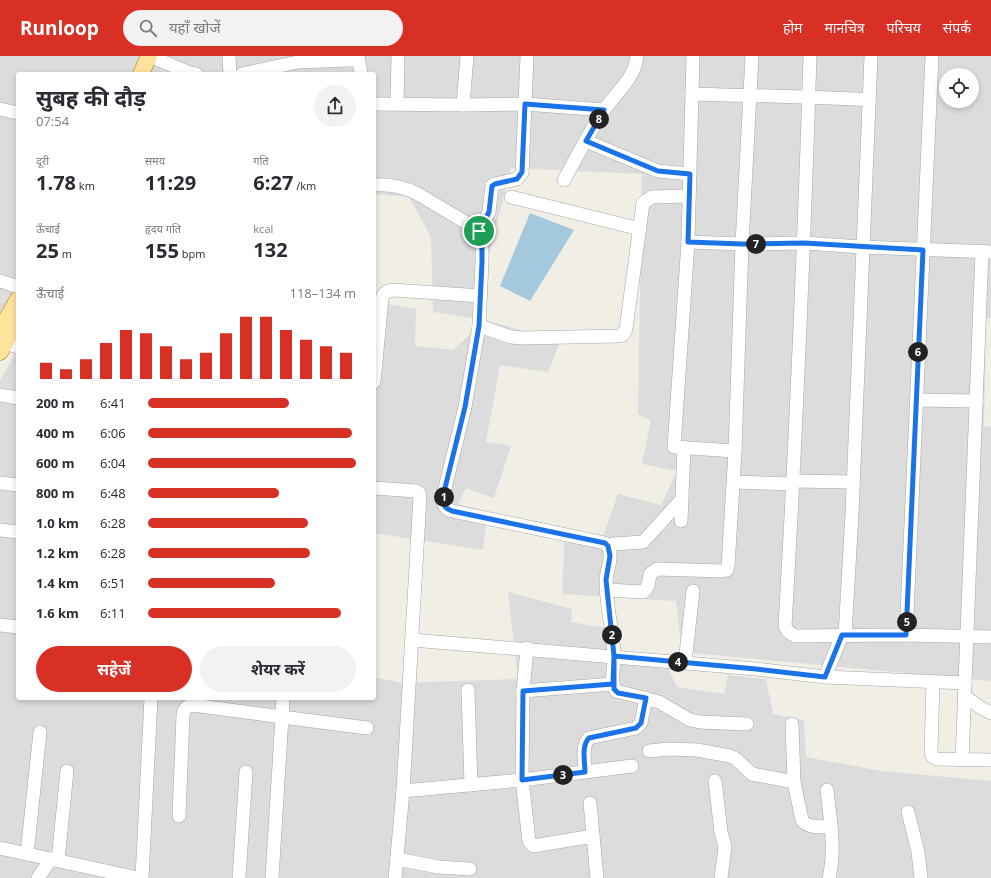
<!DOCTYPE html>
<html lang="hi">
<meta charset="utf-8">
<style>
body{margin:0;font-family:"Open Sans","Noto Sans Devanagari",sans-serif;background:#f2f2f3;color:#2b2b33;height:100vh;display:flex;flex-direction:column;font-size:15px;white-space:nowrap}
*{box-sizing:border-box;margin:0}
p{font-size:13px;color:#7c7c81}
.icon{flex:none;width:22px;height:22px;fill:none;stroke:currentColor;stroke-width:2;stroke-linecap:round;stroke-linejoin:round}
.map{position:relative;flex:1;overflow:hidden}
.details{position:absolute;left:16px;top:16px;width:360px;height:628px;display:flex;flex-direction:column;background:#fff;border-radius:4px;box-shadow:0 2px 6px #0003}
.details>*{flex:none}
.controls{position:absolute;left:939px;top:12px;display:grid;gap:8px}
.controls a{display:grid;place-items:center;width:40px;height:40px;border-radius:50%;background:#fff;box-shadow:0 2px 6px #0003;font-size:20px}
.pin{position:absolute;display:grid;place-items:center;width:34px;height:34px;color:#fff;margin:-17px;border:2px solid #fff;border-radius:50%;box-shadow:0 1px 4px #0007}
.km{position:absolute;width:20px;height:20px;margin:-10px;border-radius:50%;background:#222;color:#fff;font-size:11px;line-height:20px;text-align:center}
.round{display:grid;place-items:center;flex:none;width:42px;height:42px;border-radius:21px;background:#f2f2f3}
.head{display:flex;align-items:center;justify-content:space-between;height:68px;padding:0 20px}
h1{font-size:22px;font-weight:700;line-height:30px}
.stats{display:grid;grid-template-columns:repeat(3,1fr);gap:6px;height:68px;padding:4px 20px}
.stats div{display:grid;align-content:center}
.stats b{font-size:20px;font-weight:700}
.stats small{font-size:11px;font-weight:400}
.stats p{font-size:11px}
.chart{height:112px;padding:8px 20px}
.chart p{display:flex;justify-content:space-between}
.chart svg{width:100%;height:72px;margin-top:4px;stroke:#d93025;stroke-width:6}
.cta{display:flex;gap:8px;margin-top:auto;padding:8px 20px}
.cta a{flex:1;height:46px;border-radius:24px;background:#d93025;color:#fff;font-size:16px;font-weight:700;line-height:46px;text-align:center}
.cta a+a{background:#f2f2f3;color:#2b2b33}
ul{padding:0 20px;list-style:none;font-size:13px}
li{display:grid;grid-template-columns:64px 48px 1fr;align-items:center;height:30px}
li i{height:10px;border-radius:5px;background:#d93025}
header{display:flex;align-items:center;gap:24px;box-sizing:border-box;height:56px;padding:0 20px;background:#d93025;color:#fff}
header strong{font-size:19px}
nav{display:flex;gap:22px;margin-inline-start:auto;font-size:14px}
.search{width:280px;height:36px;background:#f2f2f3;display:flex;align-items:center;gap:10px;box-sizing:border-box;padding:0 14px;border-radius:22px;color:#7c7c81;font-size:15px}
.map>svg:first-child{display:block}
.residential{fill:#dddcdc;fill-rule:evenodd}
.water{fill:#a4c9df}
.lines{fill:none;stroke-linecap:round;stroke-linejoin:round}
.minor-casing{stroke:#a6a6a6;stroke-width:14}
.major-casing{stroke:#9a7f00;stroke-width:17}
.minor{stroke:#fff;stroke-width:13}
.major{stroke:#fee39c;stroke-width:16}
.route-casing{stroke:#fff;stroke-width:8}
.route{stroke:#1a73e8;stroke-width:5}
</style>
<header>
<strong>Runloop</strong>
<div class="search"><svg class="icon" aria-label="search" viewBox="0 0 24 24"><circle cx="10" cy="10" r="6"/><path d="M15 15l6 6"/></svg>यहाँ खोजें</div>
<nav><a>होम</a><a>मानचित्र</a><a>परिचय</a><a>संपर्क</a></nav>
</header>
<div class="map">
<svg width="991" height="822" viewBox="0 0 991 822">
<rect width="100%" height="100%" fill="#f0eee5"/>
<g class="residential">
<path d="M 0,0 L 991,0 L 991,262 L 986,262 L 984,370 L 991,371 L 991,625 L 682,596 L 676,545 L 562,538 L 565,475 L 603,480 L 618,438 L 661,449 L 677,415 L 642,408 L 651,364 L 638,358 L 642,118 L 511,112 L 473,262 L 433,256 L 431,181 L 409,141 L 374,138 L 374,18 L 18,18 L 18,226 L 0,258 ZM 946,19 L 972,19 L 972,45 L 946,45 Z"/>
<polygon points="374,246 416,253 415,290 453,294 486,264 527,276 564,276 548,316 500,309 486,386 511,390 494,442 466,432 458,448 487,455 483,494 374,477"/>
<polygon points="18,292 18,642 374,642 374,621 401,627 518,623 508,536 572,553 571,566 606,572 621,597 663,601 677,631 724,638 728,619 766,623 773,658 804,664 806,701 881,715 991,725 991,822 0,822 0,325"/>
</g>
<polygon class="water" points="530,157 574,174 530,245 500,230"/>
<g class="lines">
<defs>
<g id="minor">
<polyline points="229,0 230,18"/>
<polyline points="358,0 361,18"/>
<polyline points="693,0 688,186 674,391 735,395"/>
<path d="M 810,0 C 804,190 796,380 785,570 C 787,576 790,577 795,580 L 906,579 L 991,581"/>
<polyline points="159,4 190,17 196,18"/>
<polyline points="242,18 298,6 351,4 357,0"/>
<path d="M 692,38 C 751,40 810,40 869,44"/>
<polyline points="374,48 463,49 525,48 604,54"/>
<polyline points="397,48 398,0"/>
<polyline points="463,49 467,0"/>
<polyline points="0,53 18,57"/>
<polyline points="586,85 658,115 690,118"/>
<path d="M 564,124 C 577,101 589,76 604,54 C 616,36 635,23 637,0"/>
<path d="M 374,129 C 390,128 404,131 418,138 L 475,172 L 479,175 L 482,183 L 482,206 L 479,270 L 465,351 L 442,444 C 444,450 446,453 452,455 L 605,487 C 616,498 606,513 606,525 C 606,550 613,574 614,599 C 615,609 609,626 616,635 L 659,646 L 690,664 L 700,666 L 747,668"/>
<polyline points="511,141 640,173"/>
<polyline points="479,175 489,156 492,130 495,128 517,123 522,117 527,0"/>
<polyline points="688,186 742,188 804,187 862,191 991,196"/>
<polyline points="0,225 18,231"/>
<polyline points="479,270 511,281 522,282 619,280 623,279 626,273 643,147 652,141 689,140"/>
<polyline points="5,287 18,291"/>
<path d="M 374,326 L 382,242 C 384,236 387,235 393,234 L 481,240"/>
<polyline points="0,339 18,342"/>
<polyline points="916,344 976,345"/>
<polyline points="793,425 853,426"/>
<polyline points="734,426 793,428"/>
<polyline points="0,427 18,429"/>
<polyline points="374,432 416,435 419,437 420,440 403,735"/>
<polyline points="681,465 684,392"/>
<polyline points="0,474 18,476"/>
<polyline points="608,490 613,488 643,486 682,443"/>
<path d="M 607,534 L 643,536 C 649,532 649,524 650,518 L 657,513 L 722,515 L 727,514 L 728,511 L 735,395 L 742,188 L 752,0"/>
<polyline points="0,569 18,571"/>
<polyline points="845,579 852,458 871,0"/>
<polyline points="906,579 932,0"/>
<polyline points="412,584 756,613 825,621 965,627"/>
<polyline points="527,592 523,635 522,724 529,785 533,790 593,780"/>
<polyline points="685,606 693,535"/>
<polyline points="825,621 842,579"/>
<polyline points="933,626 931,697 933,701 937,703 991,704"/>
<polyline points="468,634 471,729"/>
<polyline points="523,635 613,628"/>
<polyline points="964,640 981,652 991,657"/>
<polyline points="283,642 282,661 367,672"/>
<path d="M 792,668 L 794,726 L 802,764 C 808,773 821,770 831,771"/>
<polyline points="649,695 669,693 697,694 730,700 736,703 752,718 794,726"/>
<polyline points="962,704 982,195"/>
<path d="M 585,716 C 585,706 581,690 589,682 L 636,672 L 641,667 L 646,642"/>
<polyline points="715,725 721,776 725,791 721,822"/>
<path d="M 827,734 C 830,763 836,793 829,822"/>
<polyline points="590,747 597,822"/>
<polyline points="908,756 918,796 921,822"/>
<path d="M 179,760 L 183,659 C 184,649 191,649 200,650 L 282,661 L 272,822"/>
<polyline points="0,792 138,822"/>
<polyline points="27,798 40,676"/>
<polyline points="397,803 438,811 470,813"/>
<polyline points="58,804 67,715"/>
<polyline points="38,822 51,803"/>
<polyline points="142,822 151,642"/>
<polyline points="239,822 246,716"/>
<polyline points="395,822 403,735 522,724 632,710"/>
</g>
<g id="major">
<polyline points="141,18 149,0"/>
<polyline points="1,273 18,243"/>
<polyline points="0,296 18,264"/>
</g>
</defs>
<use href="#minor" class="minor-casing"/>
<use href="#major" class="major-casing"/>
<use href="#minor" class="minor"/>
<use href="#major" class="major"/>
</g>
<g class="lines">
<defs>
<path id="route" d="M 479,175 L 482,183 L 482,206 L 479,270 L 465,351 L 442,444 C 444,450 446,453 452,455 L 605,487 L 608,490 L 610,500 L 606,524 L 614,600 L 613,628 L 523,635 L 522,724 L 585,716 C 585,706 581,690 589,682 L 636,672 L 641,667 L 646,642 L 618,637 L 614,633 L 614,600 L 756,613 L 825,621 L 842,579 L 906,579 L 923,194 L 804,187 L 742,188 L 688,186 L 690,118 L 658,115 L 586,85 L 604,54 L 525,48 L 522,116 L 517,123 L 495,128 L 492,130 L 489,156 L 479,175"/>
</defs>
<use href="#route" class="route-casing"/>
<use href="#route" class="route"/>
</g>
</svg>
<div class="controls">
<a><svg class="icon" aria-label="locate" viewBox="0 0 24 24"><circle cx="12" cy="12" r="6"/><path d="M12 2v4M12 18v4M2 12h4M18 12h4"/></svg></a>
</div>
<div class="pin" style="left:479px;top:175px;background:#1e9e55"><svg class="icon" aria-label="arrive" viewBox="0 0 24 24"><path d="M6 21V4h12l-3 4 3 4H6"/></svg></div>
<b class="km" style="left:444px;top:441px">1</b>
<b class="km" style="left:612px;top:579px">2</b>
<b class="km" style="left:563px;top:719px">3</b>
<b class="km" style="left:678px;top:606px">4</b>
<b class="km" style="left:907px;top:566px">5</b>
<b class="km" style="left:918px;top:296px">6</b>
<b class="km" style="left:756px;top:188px">7</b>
<b class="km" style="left:599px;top:63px">8</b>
<section class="details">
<div class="head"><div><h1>सुबह की दौड़</h1><p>07:54</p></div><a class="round"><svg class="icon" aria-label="share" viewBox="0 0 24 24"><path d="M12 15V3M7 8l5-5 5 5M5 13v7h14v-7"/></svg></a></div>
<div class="stats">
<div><p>दूरी</p><b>1.78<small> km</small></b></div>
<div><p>समय</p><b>11:29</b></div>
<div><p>गति</p><b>6:27<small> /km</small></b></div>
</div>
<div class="stats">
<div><p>ऊँचाई</p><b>25<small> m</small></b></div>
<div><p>हृदय गति</p><b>155<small> bpm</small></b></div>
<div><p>kcal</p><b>132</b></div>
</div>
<div class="chart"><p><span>ऊँचाई</span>118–134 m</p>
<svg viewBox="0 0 160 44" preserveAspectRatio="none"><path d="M5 44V34M15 44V38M25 44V32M35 44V22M45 44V14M55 44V16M65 44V24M75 44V32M85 44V28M95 44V16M105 44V6M115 44V6M125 44V14M135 44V20M145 44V24M155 44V28"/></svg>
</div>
<ul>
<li><b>200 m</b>6:41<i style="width:68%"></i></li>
<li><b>400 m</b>6:06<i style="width:98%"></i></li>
<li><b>600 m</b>6:04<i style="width:100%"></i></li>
<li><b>800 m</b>6:48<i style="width:63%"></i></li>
<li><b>1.0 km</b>6:28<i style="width:77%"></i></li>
<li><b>1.2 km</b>6:28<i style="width:78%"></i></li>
<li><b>1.4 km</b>6:51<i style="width:61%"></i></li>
<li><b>1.6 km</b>6:11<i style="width:93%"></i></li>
</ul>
<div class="cta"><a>सहेजें</a><a>शेयर करें</a></div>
</section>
</div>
